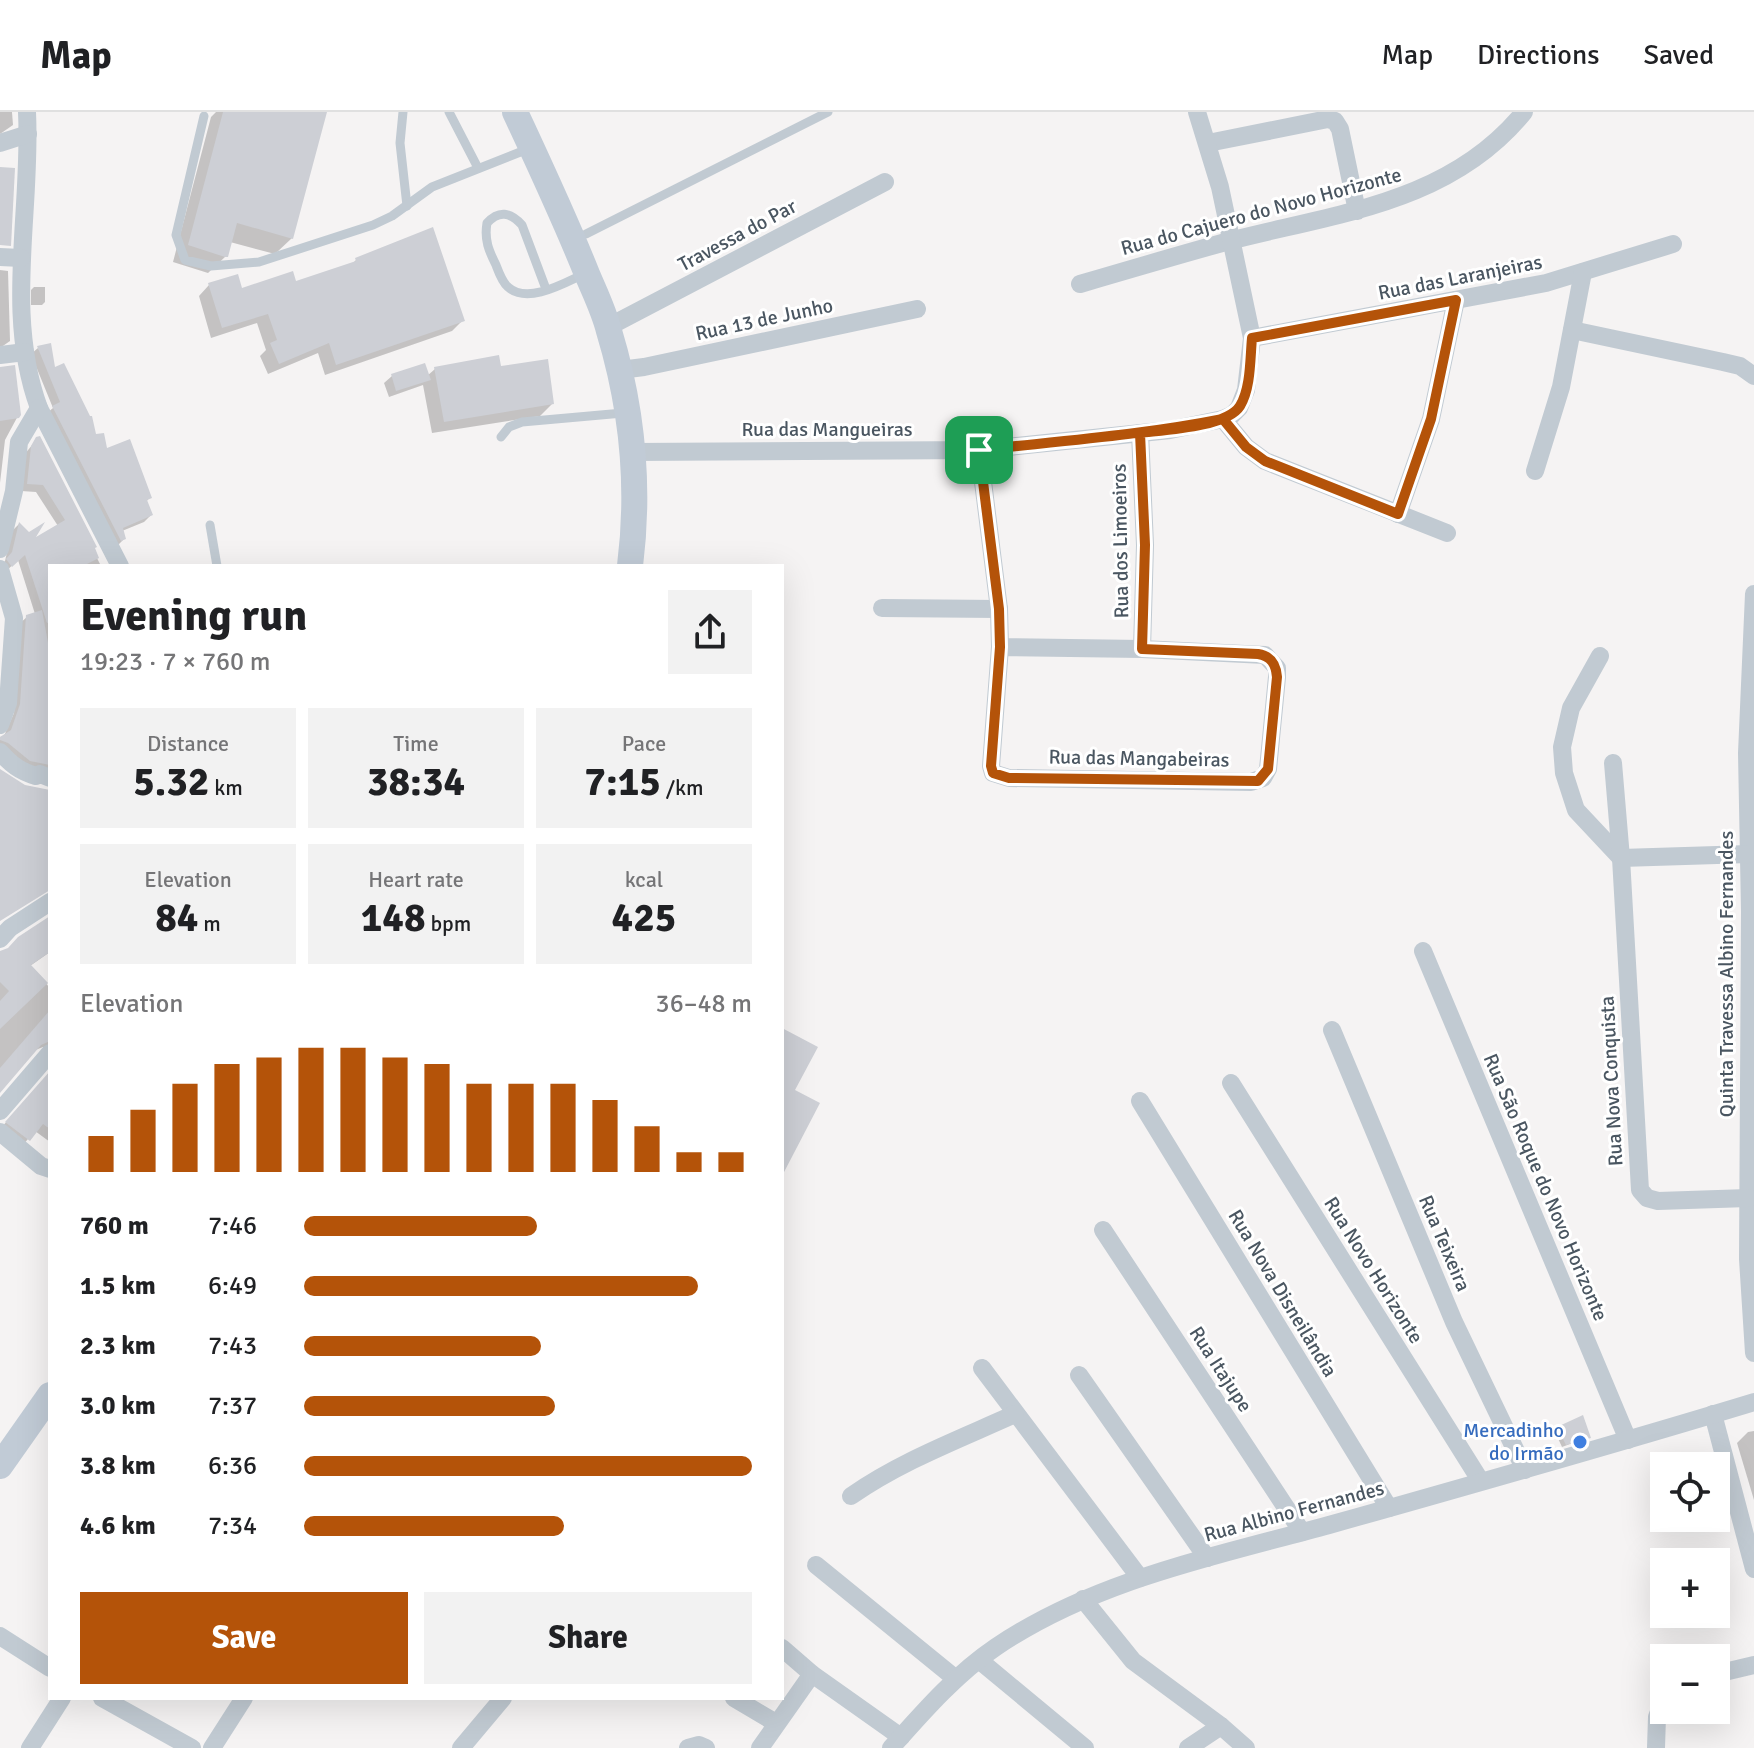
<!DOCTYPE html>
<meta charset="utf-8">
<style>
body{margin:0;font-family:Signika,sans-serif;background:#f2f2f2;color:#202124;height:100vh;display:flex;flex-direction:column;font-size:30px;white-space:nowrap}
*{box-sizing:border-box;margin:0}
p{font-size:26px;color:#757577}
.icon{flex:none;width:44px;height:44px;fill:none;stroke:currentColor;stroke-width:2;stroke-linecap:round;stroke-linejoin:round}
.map{position:relative;flex:1;overflow:hidden}
.panel{position:absolute;left:48px;top:452px;width:736px;height:1136px;display:flex;flex-direction:column;background:#fff;border-radius:0px;box-shadow:0 8px 32px #0002}
.panel>*{flex:none}
.tools{position:absolute;left:1650px;top:1340px;display:grid;gap:16px}
.tools a{display:grid;place-items:center;width:80px;height:80px;border-radius:0px;background:#fff;box-shadow:0 8px 32px #0002;font-size:40px}
.pin{position:absolute;display:grid;place-items:center;width:68px;height:68px;color:#fff;margin:-34px;border-radius:16px;box-shadow:0 4px 12px #0006}
.round{display:grid;place-items:center;flex:none;width:84px;height:84px;border-radius:0px;background:#f2f2f2}
.summary{display:flex;align-items:center;justify-content:space-between;height:136px;padding:0 32px}
h1{font-size:44px;font-weight:800;line-height:60px}
.metrics{display:grid;grid-template-columns:repeat(3,1fr);gap:12px;height:136px;padding:8px 32px}
.metrics div{display:grid;align-content:center;border-radius:0px;background:#f2f2f2;text-align:center}
.metrics b{font-size:40px;font-weight:800}
.metrics small{font-size:22px;font-weight:400}
.metrics p{font-size:22px}
.chart{height:224px;padding:16px 32px}
.chart p{display:flex;justify-content:space-between}
.chart svg{width:100%;height:144px;margin-top:8px;stroke:#b45309;stroke-width:6}
.button{display:flex;gap:16px;margin-top:auto;padding:16px 32px}
.button a{flex:1;height:92px;border-radius:0px;background:#b45309;color:#fff;font-size:32px;font-weight:800;line-height:92px;text-align:center}
.button a+a{background:#f2f2f2;color:#202124}
ul{padding:0 32px;list-style:none;font-size:26px}
li{display:grid;grid-template-columns:128px 96px 1fr;align-items:center;height:60px}
li i{height:20px;border-radius:10px;background:#b45309}
header{display:flex;align-items:center;gap:48px;box-sizing:border-box;height:112px;padding:0 40px;background:#fff;border-bottom:2px solid #e0e0e0}
header strong{font-size:38px}
nav{display:flex;gap:44px;margin-inline-start:auto;font-size:28px}
.map>svg:first-child{display:block}
.shadow{fill:#0003}
.building{fill:#cdcfd5}
.lines{fill:none;stroke-linecap:round;stroke-linejoin:round}
.lane{stroke:#c1cad2;stroke-width:9}
.street{stroke:#c1cad2;stroke-width:18}
.secondary{stroke:#c1cbd6;stroke-width:26}
.route-casing{stroke:#fff;stroke-width:16}
.route{stroke:#b45309;stroke-width:10}
.shop-dot{fill:#3f7fe0;stroke:#fff;stroke-width:3}
.labels{text-anchor:middle;stroke-width:6;stroke-linejoin:round;paint-order:stroke}
.street-label{font-size:20px;fill:#4a5661;stroke:#fff}
.shop-label{font-size:20px;fill:#366cbe;stroke:#fff;text-anchor:end}
</style>
<header>
<strong>Map</strong>
<nav><a>Map</a><a>Directions</a><a>Saved</a></nav>
</header>
<div class="map">
<svg width="1754" height="1636" viewBox="0 0 1754 1636">
<rect width="100%" height="100%" fill="#f5f3f3"/>
<g class="shadow">
<polygon points="0,0 12,0 13,13 0,22"/>
<polygon points="216,0 325,0 292,126 275,142 230,130 226,144 208,161 173,150 211,5"/>
<polygon points="356,148 463,208 452,219 325,263 318,241 268,262 260,244 266,238 257,211 211,226 199,184 209,173 241,179 295,172 352,152"/>
<polygon points="0,158 8,159 10,229 0,236"/>
<polygon points="34,175 45,175 45,190 42,193 31,193 31,178"/>
<polygon points="38,236 94,325 150,385 146,390 151,403 144,410 122,419 124,427 117,434 46,302 53,296 31,242"/>
<polygon points="0,256 19,302 5,328 0,371"/>
<polygon points="499,256 552,292 540,304 432,321 423,273 389,285 384,271 392,264 427,264 435,257"/>
<polygon points="37,327 101,454 50,454 50,665 0,639 0,625 4,624 14,601 19,512 27,505 35,502 18,448 4,461 0,455 5,449 12,419 19,412 30,430 58,414 36,380 21,379 24,343"/>
<polygon points="50,807 50,840 30,854 50,876 50,940 43,935 33,939 0,978 0,840 8,838"/>
<polygon points="50,961 50,1030 35,1019 21,1035 0,1017"/>
<polygon points="1558,1317 1589,1325 1562,1335 1555,1320"/>
<polygon points="1754,1319 1754,1388 1737,1331 1748,1320"/>
</g>
<g class="building">
<polygon points="223,0 327,0 293,127 237,111 228,145 225,145 188,133"/>
<polygon points="0,55 15,56 11,134 0,133"/>
<polygon points="433,115 465,209 336,253 329,231 279,252 270,231 277,228 268,202 222,216 208,171 238,162 242,176 293,159 296,169 356,149 355,146"/>
<polygon points="51,231 55,255 64,251 90,304 92,304 96,322 104,321 107,336 130,327 152,386 147,388 153,403 123,416 126,427 121,429 52,294 60,290 37,234"/>
<polygon points="499,243 501,254 548,247 554,292 444,310 434,255"/>
<polygon points="425,251 431,268 396,279 391,262"/>
<polygon points="15,253 21,303 19,306 0,309 0,255"/>
<polygon points="40,324 97,435 95,436 99,446 83,454 50,454 50,510 47,511 25,443 12,455 6,447 12,440 19,410 29,420 45,410 36,425 65,408 43,373 27,372 31,334 36,325"/>
<polygon points="42,498 50,542 50,653 30,649 8,631 0,628 0,625 11,618 20,592 26,503"/>
<polygon points="0,657 25,673 50,678 50,778 0,809"/>
<polygon points="50,804 50,840 31,853 48,871 0,917 0,889 9,879 0,870 0,839 8,836 18,825"/>
<polygon points="50,898 50,929 41,933 0,981 0,956"/>
<polygon points="782,916 818,935 795,978 820,991 782,1064"/>
<polygon points="50,959 50,1017 43,1012 30,1029 5,1010"/>
<polygon points="1583,1303 1591,1326 1566,1333 1557,1315"/>
</g>
<g class="lines">
<g class="lane">
<polyline points="403,0 400,31 407,94"/>
<polyline points="449,0 478,56"/>
<polyline points="204,4 176,123 185,148 211,154 259,150 373,113 392,104 432,75 528,37"/>
<polyline points="586,122 828,0"/>
<path d="M 546,177 L 522,113 C 510,100 499,98 487,111 C 484,128 489,139 496,153 C 499,161 502,170 508,175 C 528,193 566,170 586,161"/>
<polyline points="501,325 509,315 522,310 623,301"/>
<polyline points="210,413 217,454"/>
</g>
<g class="street">
<path d="M 27,0 C 32,99 4,201 39,296 L 120,454"/>
<polyline points="0,31 28,22"/>
<polyline points="1208,31 1328,7 1335,9 1340,17 1357,99"/>
<polyline points="0,145 21,146"/>
<path d="M 1080,172 C 1131,157 1182,142 1233,128 C 1339,101 1451,90 1524,0"/>
<polyline points="608,215 885,70"/>
<polyline points="1572,218 1723,250 1740,254 1754,264"/>
<polyline points="1252,226 1546,171 1673,132"/>
<polyline points="0,243 25,240"/>
<polyline points="620,258 644,255 917,197"/>
<polyline points="1223,307 1246,335 1265,349 1447,421"/>
<polyline points="1140,321 1145,433 1142,537"/>
<polyline points="979,338 999,497 1000,535 991,654 993,661 1009,666 1251,670 1263,666 1268,657 1277,565 1277,556 1265,543 1142,537 1000,535"/>
<polyline points="632,340 979,338 1170,318 1223,307 1232,303 1239,296 1246,278 1252,226 1220,75 1197,0"/>
<polyline points="1535,359 1561,275 1583,160"/>
<polyline points="1398,402 1431,307 1456,188"/>
<polyline points="0,437 14,379 19,330 39,296"/>
<polyline points="0,457 14,506 8,591 0,613"/>
<polyline points="1754,482 1747,641 1750,799 1748,1147 1754,1241"/>
<polyline points="882,496 999,497"/>
<polyline points="1600,544 1571,596 1562,635 1564,661 1576,698 1621,746 1749,742"/>
<path d="M 0,640 C 11,652 19,659 36,664 L 40,662 L 50,666"/>
<polyline points="1613,651 1621,746 1640,1078 1647,1086 1658,1089 1748,1086"/>
<polyline points="0,827 10,816 50,790"/>
<polyline points="1423,839 1628,1328"/>
<polyline points="1332,918 1454,1210 1525,1358"/>
<polyline points="1231,971 1480,1368"/>
<polyline points="1140,989 1389,1396"/>
<polyline points="0,999 50,941"/>
<polyline points="0,1020 41,1054 50,1057"/>
<polyline points="1103,1118 1302,1420"/>
<polyline points="982,1256 1140,1466"/>
<polyline points="1079,1263 1207,1446"/>
<polyline points="1713,1302 1754,1457"/>
<path d="M 851,1384 C 901,1349 960,1327 1015,1302"/>
<polyline points="816,1453 956,1567"/>
<polyline points="1083,1487 1133,1549 1221,1614 1246,1636"/>
<polyline points="0,1524 50,1556"/>
<polyline points="782,1536 812,1562 901,1625"/>
<polyline points="979,1548 1085,1636"/>
<polyline points="1716,1562 1754,1553"/>
<polyline points="102,1586 192,1636"/>
<polyline points="734,1586 776,1611"/>
<polyline points="30,1636 62,1586"/>
<polyline points="212,1636 244,1586"/>
<polyline points="461,1636 503,1586"/>
<polyline points="688,1636 699,1633 706,1636"/>
<polyline points="760,1636 812,1562"/>
<path d="M 891,1636 C 923,1600 956,1562 996,1535 C 1095,1468 1216,1444 1329,1413 C 1471,1373 1613,1333 1754,1290"/>
<polyline points="1188,1636 1221,1614"/>
<polyline points="1656,1636 1657,1605 1664,1587"/>
</g>
<g class="secondary">
<path d="M 515,0 C 540,54 565,107 587,162 C 595,181 604,199 609,219 C 632,295 640,375 630,454"/>
<polyline points="0,1354 50,1283"/>
</g>
</g>
<g class="lines">
<defs>
<path id="route" d="M 979,338 L 999,497 L 1000,535 L 991,654 L 993,661 L 1009,666 L 1258,669 L 1268,657 L 1277,565 C 1276,552 1271,544 1258,542 L 1142,537 L 1145,433 L 1140,321 C 1164,318 1227,315 1240,294 C 1251,276 1250,247 1252,226 L 1456,188 L 1431,307 L 1398,402 L 1265,349 L 1246,335 L 1223,307 C 1143,323 1061,329 979,338"/>
</defs>
<use href="#route" class="route-casing"/>
<use href="#route" class="route"/>
</g>
<circle class="shop-dot" cx="1580" cy="1330" r="8"/>
<g class="labels">
<g class="street-label">
<text transform="translate(1261 99) rotate(-15)" y="7">Rua do Cajuero do Novo Horizonte</text>
<text transform="translate(737 123) rotate(-28)" y="7">Travessa do Par</text>
<text transform="translate(1460 165) rotate(-11)" y="7">Rua das Laranjeiras</text>
<text transform="translate(764 207) rotate(-12)" y="7">Rua 13 de Junho</text>
<text x="827" y="324">Rua das Mangueiras</text>
<text transform="translate(1120 429) rotate(-91)" y="7">Rua dos Limoeiros</text>
<text transform="translate(1139 646) rotate(1)" y="7">Rua das Mangabeiras</text>
<text transform="translate(1726 862) rotate(-90)" y="7">Quinta Travessa Albino Fernandes</text>
<text transform="translate(1611 969) rotate(-93)" y="7">Rua Nova Conquista</text>
<text transform="translate(1546 1075) rotate(67)" y="7">Rua São Roque do Novo Horizonte</text>
<text transform="translate(1445 1131) rotate(67)" y="7">Rua Teixeira</text>
<text transform="translate(1374 1158) rotate(58)" y="7">Rua Novo Horizonte</text>
<text transform="translate(1283 1181) rotate(59)" y="7">Rua Nova Disneilândia</text>
<text transform="translate(1221 1257) rotate(57)" y="7">Rua Itajupe</text>
<text transform="translate(1294 1399) rotate(-15)" y="7">Rua Albino Fernandes</text>
</g>
<g class="shop-label">
<text x="1564" y="1325">Mercadinho<tspan x="1564" dy="23">do Irmão</tspan></text>
</g>
</g>
</svg>
<div class="tools">
<a><svg class="icon" aria-label="locate" viewBox="0 0 24 24"><circle cx="12" cy="12" r="6"/><path d="M12 2v4M12 18v4M2 12h4M18 12h4"/></svg></a>
<a>+</a>
<a>−</a>
</div>
<div class="pin" style="left:979px;top:338px;background:#1e9e55"><svg class="icon" aria-label="arrive" viewBox="0 0 24 24"><path d="M6 21V4h12l-3 4 3 4H6"/></svg></div>
<section class="panel">
<div class="summary"><div><h1>Evening run</h1><p>19:23 · 7 × 760 m</p></div><a class="round"><svg class="icon" aria-label="share" viewBox="0 0 24 24"><path d="M12 15V3M7 8l5-5 5 5M5 13v7h14v-7"/></svg></a></div>
<div class="metrics">
<div><p>Distance</p><b>5.32<small> km</small></b></div>
<div><p>Time</p><b>38:34</b></div>
<div><p>Pace</p><b>7:15<small> /km</small></b></div>
</div>
<div class="metrics">
<div><p>Elevation</p><b>84<small> m</small></b></div>
<div><p>Heart rate</p><b>148<small> bpm</small></b></div>
<div><p>kcal</p><b>425</b></div>
</div>
<div class="chart"><p><span>Elevation</span>36–48 m</p>
<svg viewBox="0 0 160 44" preserveAspectRatio="none"><path d="M5 44V33M15 44V25M25 44V17M35 44V11M45 44V9M55 44V6M65 44V6M75 44V9M85 44V11M95 44V17M105 44V17M115 44V17M125 44V22M135 44V30M145 44V38M155 44V38"/></svg>
</div>
<ul>
<li><b>760 m</b>7:46<i style="width:52%"></i></li>
<li><b>1.5 km</b>6:49<i style="width:88%"></i></li>
<li><b>2.3 km</b>7:43<i style="width:53%"></i></li>
<li><b>3.0 km</b>7:37<i style="width:56%"></i></li>
<li><b>3.8 km</b>6:36<i style="width:100%"></i></li>
<li><b>4.6 km</b>7:34<i style="width:58%"></i></li>
</ul>
<div class="button"><a>Save</a><a>Share</a></div>
</section>
</div>
